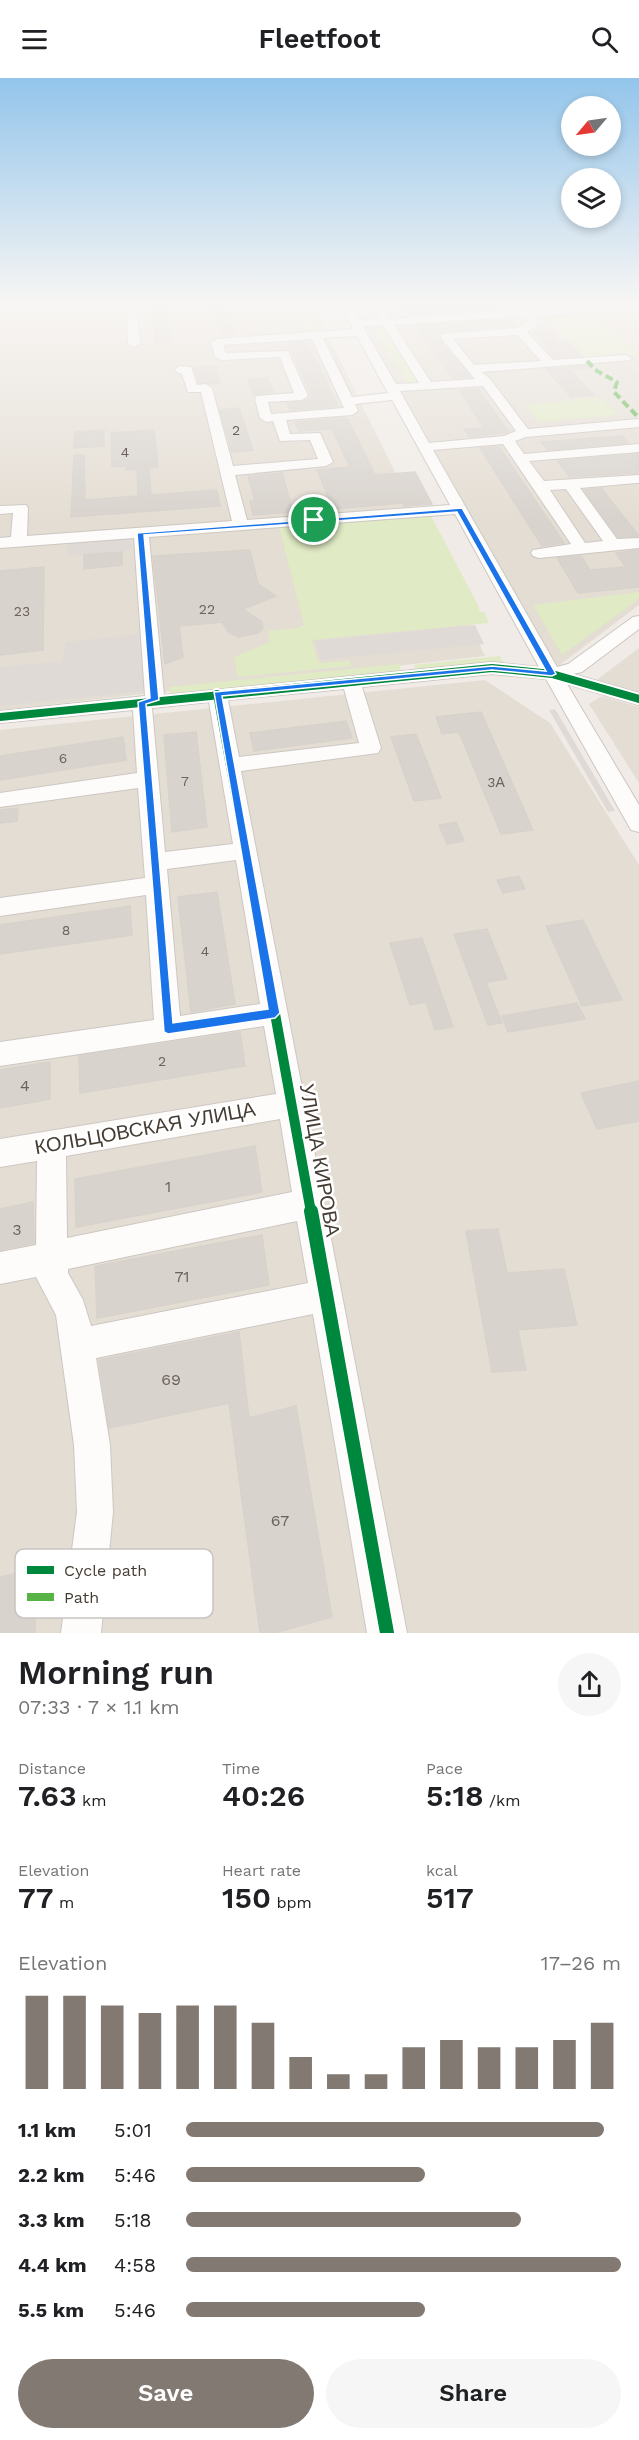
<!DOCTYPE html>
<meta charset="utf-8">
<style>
body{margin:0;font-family:"Work Sans",sans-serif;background:#f6f6f6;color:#202124;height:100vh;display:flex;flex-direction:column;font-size:22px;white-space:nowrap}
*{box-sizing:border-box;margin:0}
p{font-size:20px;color:#757577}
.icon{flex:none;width:33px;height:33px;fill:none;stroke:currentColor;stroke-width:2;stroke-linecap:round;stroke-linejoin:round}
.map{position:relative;height:1555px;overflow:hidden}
.side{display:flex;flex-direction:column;background:#fff;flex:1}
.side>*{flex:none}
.needle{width:39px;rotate:241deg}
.buttons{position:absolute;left:561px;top:18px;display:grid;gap:12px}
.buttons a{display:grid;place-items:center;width:60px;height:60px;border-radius:50%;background:#fff;box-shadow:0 3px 9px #0003;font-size:30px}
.pin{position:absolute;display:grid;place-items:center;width:51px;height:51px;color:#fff;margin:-26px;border:3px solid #fff;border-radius:50%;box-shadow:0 2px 6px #0007}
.round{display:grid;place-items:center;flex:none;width:63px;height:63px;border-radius:32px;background:#f6f6f6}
.head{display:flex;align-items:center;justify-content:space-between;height:102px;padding:0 18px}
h1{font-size:33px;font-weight:600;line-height:45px}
.figures{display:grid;grid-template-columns:repeat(3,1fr);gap:9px;height:102px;padding:6px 18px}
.figures div{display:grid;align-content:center}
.figures b{font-size:30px;font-weight:600}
.figures small{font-size:16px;font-weight:400}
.figures p{font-size:16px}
.chart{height:168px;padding:12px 18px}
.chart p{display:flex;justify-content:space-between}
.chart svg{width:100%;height:108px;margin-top:6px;stroke:#817972;stroke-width:6}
.action{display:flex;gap:12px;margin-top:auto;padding:12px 18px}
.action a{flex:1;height:69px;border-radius:36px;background:#817972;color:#fff;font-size:24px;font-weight:600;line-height:69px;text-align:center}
.action a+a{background:#f6f6f6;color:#202124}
ul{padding:0 18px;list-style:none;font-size:20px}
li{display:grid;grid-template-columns:96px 72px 1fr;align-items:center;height:45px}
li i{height:15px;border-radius:8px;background:#817972}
header{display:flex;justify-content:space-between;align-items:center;height:78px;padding:0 18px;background:#fff;font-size:27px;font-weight:600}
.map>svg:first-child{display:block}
.residential{fill:#e4ddd3}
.industrial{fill:#dfdad4}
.green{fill:#e0eac4}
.parking{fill:#dfdad6}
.building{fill:#d8d3cd;stroke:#d8d2cc;stroke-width:1.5}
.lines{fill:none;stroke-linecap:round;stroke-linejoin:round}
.minor-casing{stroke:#ccc7c2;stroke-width:2}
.minor{fill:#fdfcfb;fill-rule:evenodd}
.quiet{stroke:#57b346;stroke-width:4;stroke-dasharray:8 4;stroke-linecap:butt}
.cycleway-far2-casing{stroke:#fff;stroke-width:12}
.cycleway-far1-casing{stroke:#fff;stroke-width:14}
.cycleway-casing{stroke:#fff;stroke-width:17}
.cycleway-far2{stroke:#00873e;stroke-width:8}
.cycleway-far1{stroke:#00873e;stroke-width:10}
.cycleway{stroke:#00873e;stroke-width:14}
.route{fill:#1a73e8;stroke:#fff;stroke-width:1.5;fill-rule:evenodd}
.labels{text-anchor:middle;stroke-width:5;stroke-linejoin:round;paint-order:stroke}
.number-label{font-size:14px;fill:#6b635b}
.near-number-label{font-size:16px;fill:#6b635b}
.near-street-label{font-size:20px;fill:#453c33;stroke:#fff}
.key{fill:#fff;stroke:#c7c4c2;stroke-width:1.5}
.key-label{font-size:16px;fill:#453c33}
</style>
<header><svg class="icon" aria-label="menu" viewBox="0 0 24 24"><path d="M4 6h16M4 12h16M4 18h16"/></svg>Fleetfoot<svg class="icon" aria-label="search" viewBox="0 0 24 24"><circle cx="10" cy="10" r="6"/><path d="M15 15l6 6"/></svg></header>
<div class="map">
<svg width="639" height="1555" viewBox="0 0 639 1555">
<rect width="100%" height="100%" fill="#f0ebe6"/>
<g class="residential">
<polygon points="0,225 312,225 485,578 0,632"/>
<polygon points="346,225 639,225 639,527 557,589"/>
<polygon points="639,570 639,616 594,604"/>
<polygon points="485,602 550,645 639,787 639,1555 0,1555 0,652"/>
<polygon points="602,618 639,629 639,705 589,626"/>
</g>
<polygon class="industrial" points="623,283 639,299 639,300 621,302 603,285"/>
<g class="green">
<polygon points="294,225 310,225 317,251 305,252"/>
<polygon points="594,237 639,278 587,282 546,240"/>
<polygon points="383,248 422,306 409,307 374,252"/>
<polygon points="601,319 618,337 539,344 525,327"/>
<polygon points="431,438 480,531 478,532 480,534 484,534 489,545 312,562 319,585 349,583 352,588 238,599 234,579 270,564 268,553 298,550 304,547 279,449"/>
<polygon points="639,514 639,521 562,577 533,527"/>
<polygon points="500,578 504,586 417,595 414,587"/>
<polygon points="399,586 402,596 171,619 170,609"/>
</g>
<g class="parking">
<polygon points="130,458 131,472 67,478 67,464"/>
<polygon points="475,547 484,566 321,582 315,563"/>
<polygon points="139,556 143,613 0,628 0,589 62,583 66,564"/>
<polygon points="555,631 615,733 608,734 549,632"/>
</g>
<g class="building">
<polygon points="151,225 165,225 171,264 156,265"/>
<polygon points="209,225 224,225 235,257 222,258"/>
<polygon points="398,225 499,225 503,230 406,237"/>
<polygon points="511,241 516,248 439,254 439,261 470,299 453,300 414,248"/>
<polygon points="547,250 560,264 567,263 581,278 556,280 533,253"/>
<polygon points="307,264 338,328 290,332 287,325 313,321 288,265"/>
<polygon points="215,288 220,306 199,305 194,289"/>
<polygon points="590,288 592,290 570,292 594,317 571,319 546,291"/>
<polygon points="267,300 273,314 253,317 248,302"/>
<polygon points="478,311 509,354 469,359 464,351 484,350 459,312"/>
<polygon points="239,330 253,372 232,374 220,332"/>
<polygon points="343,340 348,342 375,397 415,394 432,426 404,428 403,425 333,431 317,392 350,389 332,351 299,353 295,344"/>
<polygon points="104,352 104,368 74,370 75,354"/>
<polygon points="154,352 158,389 149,390 151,417 217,412 220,428 71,439 74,377 84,377 85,422 138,418 137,391 127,392 126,388 112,389 111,355"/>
<polygon points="622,358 628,365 548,372 541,364"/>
<polygon points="499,369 564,465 542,468 480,370"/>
<polygon points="638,376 639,395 635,395 570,399 557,383"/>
<polygon points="282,395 293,434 253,437 250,423 255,423 248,398"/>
<polygon points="601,410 639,458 618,459 584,412"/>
<polygon points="250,472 258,506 276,518 243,531 262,544 263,550 258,555 238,559 229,555 222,544 179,548 183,579 165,586 153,478"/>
<polygon points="639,472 639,509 578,515 557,480 581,478 590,492 626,489 616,475"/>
<polygon points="122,474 122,487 84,491 84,477"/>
<polygon points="44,489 43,572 0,577 0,493"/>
<polygon points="481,634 533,752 501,756 459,654 442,656 436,639"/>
<polygon points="346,643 352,660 254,673 250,655"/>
<polygon points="196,654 207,749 172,754 164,657"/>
<polygon points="416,656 441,720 414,723 391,659"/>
<polygon points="123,659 126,682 0,702 0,678"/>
<polygon points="18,730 17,743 0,745 0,732"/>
<polygon points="456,744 464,763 447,766 439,747"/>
<polygon points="519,798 525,811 503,815 497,802"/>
<polygon points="217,814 235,926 191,934 178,819"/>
<polygon points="130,828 132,857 0,876 0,847"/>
<polygon points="583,842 622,922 582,928 546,848"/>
<polygon points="487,851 507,901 486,904 502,945 488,947 454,856"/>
<polygon points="422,860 453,949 435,952 426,924 410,927 390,865"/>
<polygon points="577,925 585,941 508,954 502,938"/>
<polygon points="240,954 245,988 80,1015 79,978"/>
<polygon points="50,984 50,1021 0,1030 0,992"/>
<polygon points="639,1003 639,1043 597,1051 581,1015"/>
<polygon points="255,1068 262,1114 76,1149 75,1101"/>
<polygon points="33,1124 34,1165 0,1172 0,1131"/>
<polygon points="498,1151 507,1195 564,1191 577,1247 518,1252 526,1292 492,1294 466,1153"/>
<polygon points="262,1157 269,1207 97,1240 95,1188"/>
<polygon points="239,1254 249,1340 296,1328 332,1539 274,1555 260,1555 229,1325 109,1350 99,1282"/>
<polygon points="35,1491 35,1555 0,1555 0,1499"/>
</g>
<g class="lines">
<defs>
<g id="minor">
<polygon points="126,225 136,225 140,266 134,269 128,266"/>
<path d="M 339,225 L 350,225 L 359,242 L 379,241 L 369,225 L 380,225 L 389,241 L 519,231 L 639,225 L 639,231 L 536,238 L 539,242 L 535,249 L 527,254 L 553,282 L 626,277 L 632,280 L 630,282 L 482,294 L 490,301 L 528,351 L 639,341 L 639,349 L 526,359 L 515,363 L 524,376 L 639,366 L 639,374 L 529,383 L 544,403 L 639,397 L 639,405 L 636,405 L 580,410 L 617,461 L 639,460 L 639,470 L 539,480 L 533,478 L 531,475 L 533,472 L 571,466 L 503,366 L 433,372 L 557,589 L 568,586 L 633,539 L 639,538 L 639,551 L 582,594 L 573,596 L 639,615 L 639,627 L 567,606 L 639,727 L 639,754 L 631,752 L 546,601 L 492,596 L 362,609 L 381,670 L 378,675 L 241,693 L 407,1555 L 367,1555 L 313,1236 L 96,1280 L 110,1367 L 113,1434 L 101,1555 L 61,1555 L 77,1434 L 74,1367 L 56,1237 L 36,1199 L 0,1206 L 0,1174 L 36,1167 L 37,1083 L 0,1089 L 0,1061 L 276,1016 L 264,948 L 0,988 L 0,964 L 154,942 L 146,817 L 0,838 L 0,820 L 145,800 L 138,710 L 0,729 L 0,715 L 137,695 L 133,632 L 0,645 L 0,633 L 145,618 L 134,460 L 0,470 L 0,460 L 11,459 L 13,435 L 0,436 L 0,428 L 26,427 L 28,430 L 27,458 L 232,443 L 201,314 L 188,314 L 182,296 L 174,292 L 180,288 L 191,289 L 197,307 L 206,306 L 212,310 L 233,388 L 318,381 L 310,362 L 280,363 L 273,343 L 266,344 L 260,340 L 255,321 L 257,318 L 294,315 L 280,279 L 221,282 L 215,279 L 211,264 L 217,261 L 353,251 ZM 524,238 L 528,242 L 518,250 L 441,256 L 441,260 L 475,301 L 431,304 L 394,247 ZM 383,247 L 419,305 L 396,306 L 363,249 ZM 517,257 L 541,283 L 474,287 L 453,261 ZM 357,258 L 385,310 L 388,315 L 352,319 L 323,260 ZM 312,261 L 344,330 L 271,336 L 268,324 L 302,322 L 308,318 L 288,273 L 226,275 L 223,267 ZM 483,308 L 516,353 L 504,358 L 429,365 L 400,313 ZM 392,322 L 450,427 L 247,442 L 235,397 L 326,388 L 333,384 L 320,355 L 290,356 L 286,342 L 352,337 L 358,333 L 355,326 ZM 566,411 L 603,463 L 585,465 L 550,412 ZM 455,436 L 539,589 L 492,584 L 164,617 L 149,459 ZM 344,611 L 359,665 L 239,679 L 228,622 ZM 209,624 L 233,766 L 165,774 L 152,630 ZM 236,782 L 260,926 L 180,938 L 167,791 ZM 280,1041 L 292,1114 L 67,1160 L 66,1078 ZM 297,1143 L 308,1205 L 91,1248 L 83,1222 L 68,1195 L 68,1191 Z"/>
</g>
</defs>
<use href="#minor" class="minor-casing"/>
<use href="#minor" class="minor"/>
<polyline class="quiet" points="587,283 597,293 617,304 614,314 639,340"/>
<defs>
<g id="cycleway-far2">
<polyline points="217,616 252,811"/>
<polyline points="0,639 492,590 552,596 639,621"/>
</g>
<polyline id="cycleway-far1" points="252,809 311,1134"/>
<polyline id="cycleway" points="311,1133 387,1555"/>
</defs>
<use href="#cycleway-far2" class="cycleway-far2-casing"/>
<use href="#cycleway-far1" class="cycleway-far1-casing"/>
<use href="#cycleway" class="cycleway-casing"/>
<use href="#cycleway-far2" class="cycleway-far2"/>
<use href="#cycleway-far1" class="cycleway-far1"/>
<use href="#cycleway" class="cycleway"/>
</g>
<linearGradient id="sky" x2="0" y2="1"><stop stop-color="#93c5eb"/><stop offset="0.51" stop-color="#f8f6f4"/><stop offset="1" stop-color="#f8f6f4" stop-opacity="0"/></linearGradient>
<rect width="639" height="443" fill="url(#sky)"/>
<path class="route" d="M 462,430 L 556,596 L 552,598 L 492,592 L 222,618 L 280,935 L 275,940 L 168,956 L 164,954 L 138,624 L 150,620 L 137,455 ZM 457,434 L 546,593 L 492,588 L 214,614 L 268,931 L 173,945 L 146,626 L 159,622 L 144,457 Z"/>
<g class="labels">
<g class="number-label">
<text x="236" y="357">2</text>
<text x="125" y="379">4</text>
<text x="207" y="536">22</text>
<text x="22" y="538">23</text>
<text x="63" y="685">6</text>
<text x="185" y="708">7</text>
<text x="496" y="709">3А</text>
<text x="66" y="857">8</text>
<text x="205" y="878">4</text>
<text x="162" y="988">2</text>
</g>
<g class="near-number-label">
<text x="25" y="1013">4</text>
<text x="168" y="1114">1</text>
<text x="17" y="1157">3</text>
<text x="182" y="1204">71</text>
<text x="171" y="1307">69</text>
<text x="280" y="1448">67</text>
</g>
<g class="near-street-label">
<text transform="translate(145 1050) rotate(-10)" y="7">КОЛЬЦОВСКАЯ УЛИЦА</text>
<text transform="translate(320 1082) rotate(80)" y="7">УЛИЦА КИРОВА</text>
</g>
</g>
<rect x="15" y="1471" width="198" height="69" rx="9" class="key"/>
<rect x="27" y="1488" width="27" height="8" fill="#00873e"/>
<rect x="27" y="1515" width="27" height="8" fill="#57b346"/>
<g class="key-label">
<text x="64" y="1498">Cycle path</text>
<text x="64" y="1525">Path</text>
</g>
</svg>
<div class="buttons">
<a><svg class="needle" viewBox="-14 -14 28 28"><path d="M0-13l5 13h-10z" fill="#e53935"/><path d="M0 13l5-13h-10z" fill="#757577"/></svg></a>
<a><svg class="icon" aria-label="layers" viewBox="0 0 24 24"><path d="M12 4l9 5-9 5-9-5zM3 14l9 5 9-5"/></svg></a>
</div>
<div class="pin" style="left:314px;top:442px;background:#1e9e55"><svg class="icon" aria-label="arrive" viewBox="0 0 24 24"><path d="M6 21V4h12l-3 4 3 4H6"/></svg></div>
</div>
<section class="side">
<div class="head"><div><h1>Morning run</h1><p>07:33 · 7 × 1.1 km</p></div><a class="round"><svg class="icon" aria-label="share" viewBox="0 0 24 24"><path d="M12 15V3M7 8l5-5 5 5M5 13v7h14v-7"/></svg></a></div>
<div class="figures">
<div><p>Distance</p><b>7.63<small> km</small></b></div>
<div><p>Time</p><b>40:26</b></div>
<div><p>Pace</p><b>5:18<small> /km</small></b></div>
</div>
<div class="figures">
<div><p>Elevation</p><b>77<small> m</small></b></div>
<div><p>Heart rate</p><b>150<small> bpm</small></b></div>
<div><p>kcal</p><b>517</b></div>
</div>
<div class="chart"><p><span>Elevation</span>17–26 m</p>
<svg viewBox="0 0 160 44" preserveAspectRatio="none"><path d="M5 44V6M15 44V6M25 44V10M35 44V13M45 44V10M55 44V10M65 44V17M75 44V31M85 44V38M95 44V38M105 44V27M115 44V24M125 44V27M135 44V27M145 44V24M155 44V17"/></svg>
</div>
<ul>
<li><b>1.1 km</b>5:01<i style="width:96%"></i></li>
<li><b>2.2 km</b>5:46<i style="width:55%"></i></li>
<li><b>3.3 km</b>5:18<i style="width:77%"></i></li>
<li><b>4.4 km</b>4:58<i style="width:100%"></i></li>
<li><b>5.5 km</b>5:46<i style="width:55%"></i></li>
</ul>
<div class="action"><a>Save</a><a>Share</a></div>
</section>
